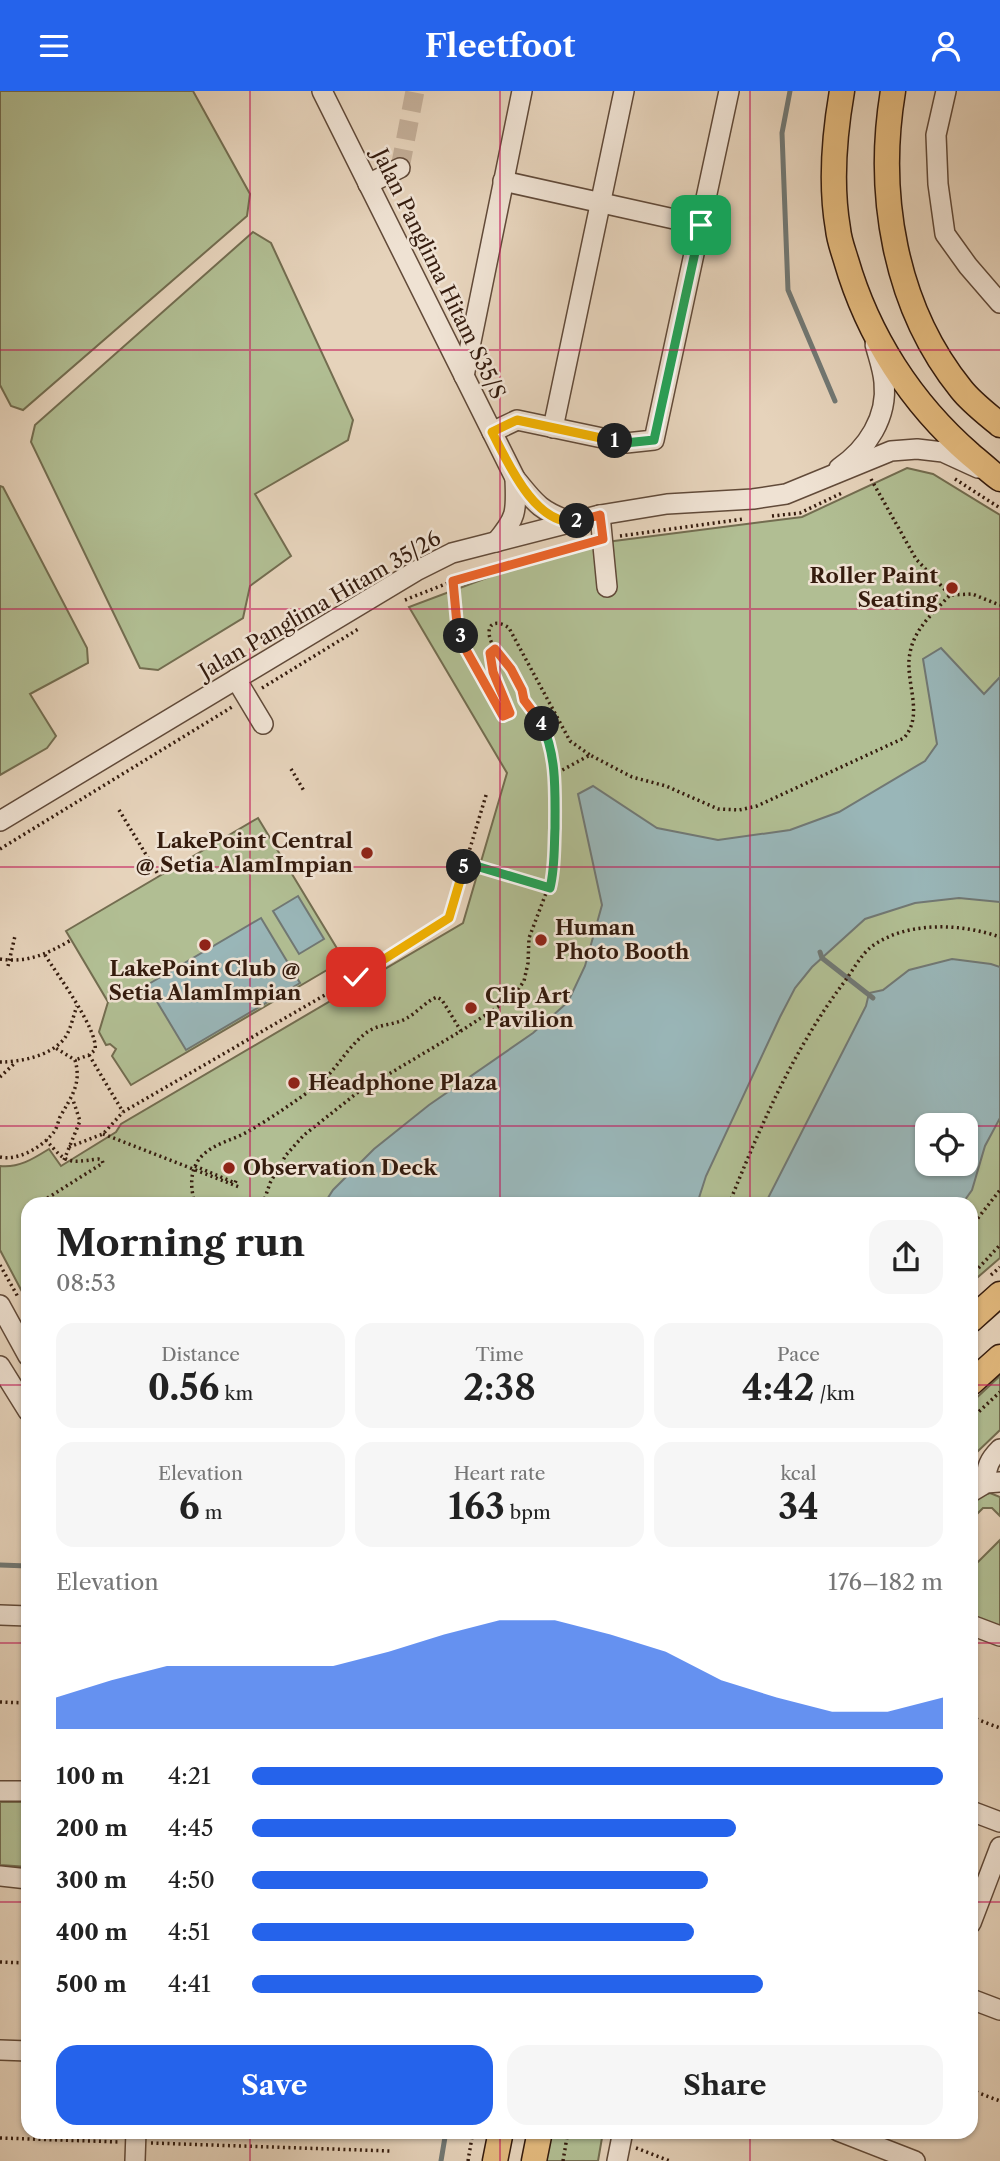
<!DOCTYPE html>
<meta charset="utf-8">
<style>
body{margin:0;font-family:"Libre Caslon Text",serif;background:#f6f6f6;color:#222;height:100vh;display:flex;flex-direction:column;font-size:26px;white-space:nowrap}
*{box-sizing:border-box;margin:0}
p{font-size:23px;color:#767676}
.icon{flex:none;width:38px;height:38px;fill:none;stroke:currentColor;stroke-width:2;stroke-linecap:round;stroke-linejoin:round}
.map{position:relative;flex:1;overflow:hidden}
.panel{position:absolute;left:21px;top:1106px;width:957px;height:942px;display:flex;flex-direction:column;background:#fff;border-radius:21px;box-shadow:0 2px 5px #0004}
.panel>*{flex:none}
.fabs{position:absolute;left:915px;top:1022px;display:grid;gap:14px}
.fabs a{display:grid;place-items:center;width:63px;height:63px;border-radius:14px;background:#fff;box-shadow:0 2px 5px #0004;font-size:35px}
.pin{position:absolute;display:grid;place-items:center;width:60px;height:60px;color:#fff;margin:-30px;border-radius:14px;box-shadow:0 4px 10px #0006}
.km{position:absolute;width:35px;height:35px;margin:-18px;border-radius:50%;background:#222;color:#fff;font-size:19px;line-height:35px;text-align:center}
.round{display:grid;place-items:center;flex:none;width:74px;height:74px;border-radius:21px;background:#f6f6f6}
.head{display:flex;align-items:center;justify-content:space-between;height:119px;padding:0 35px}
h1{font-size:38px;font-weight:700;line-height:52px}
.metrics{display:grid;grid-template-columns:repeat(3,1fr);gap:10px;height:119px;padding:7px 35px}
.metrics div{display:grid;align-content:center;border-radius:18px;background:#f6f6f6;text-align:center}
.metrics b{font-size:35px;font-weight:700}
.metrics small{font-size:19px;font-weight:400}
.metrics p{font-size:19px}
.chart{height:196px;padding:14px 35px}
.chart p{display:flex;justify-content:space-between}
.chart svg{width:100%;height:126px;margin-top:7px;fill:#2563eb;opacity:.7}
.action{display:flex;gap:14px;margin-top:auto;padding:14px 35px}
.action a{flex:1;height:80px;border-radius:21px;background:#2563eb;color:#fff;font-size:28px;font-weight:700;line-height:80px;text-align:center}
.action a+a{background:#f6f6f6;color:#222}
ul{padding:0 35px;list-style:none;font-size:23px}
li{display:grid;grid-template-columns:112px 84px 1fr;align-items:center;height:52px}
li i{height:18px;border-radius:9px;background:#2563eb}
header{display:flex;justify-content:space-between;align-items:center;height:91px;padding:0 35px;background:#2563eb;color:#fff;font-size:32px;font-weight:700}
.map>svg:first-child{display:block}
.green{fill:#b1be93;stroke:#736d50;stroke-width:2;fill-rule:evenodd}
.water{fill:#99b6b8;stroke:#717874;stroke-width:2;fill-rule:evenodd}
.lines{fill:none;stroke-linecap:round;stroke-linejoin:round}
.stream{stroke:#717874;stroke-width:5}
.minor-tunnel{stroke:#c3ae98;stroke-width:19;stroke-dasharray:19 10;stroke-linecap:butt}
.minor-casing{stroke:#614a39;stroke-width:22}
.major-casing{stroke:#351c0e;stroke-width:27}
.path{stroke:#351c0e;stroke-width:3.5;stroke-dasharray:2 3.5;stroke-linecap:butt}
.minor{stroke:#efe2d3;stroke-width:19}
.major{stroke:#e3ba7e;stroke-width:24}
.path-bridge{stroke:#351c0e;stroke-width:3.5;stroke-dasharray:2 3.5;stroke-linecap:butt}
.split-1-casing{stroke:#fff;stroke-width:14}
.split-2-casing{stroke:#fff;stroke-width:14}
.split-3-casing{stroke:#fff;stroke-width:14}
.split-4-casing{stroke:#fff;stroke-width:14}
.split-5-casing{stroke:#fff;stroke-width:14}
.split-6-casing{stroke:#fff;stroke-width:14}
.split-1{stroke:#22a559;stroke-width:9}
.split-2{stroke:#f5b400;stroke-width:9}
.split-3{stroke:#f0652b;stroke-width:9}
.split-4{stroke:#f0652b;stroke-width:9}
.split-5{stroke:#22a559;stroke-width:9}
.split-6{stroke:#f5b400;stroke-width:9}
.grid{fill:none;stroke:#c2185b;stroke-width:2;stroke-opacity:0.55}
.poi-dot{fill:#8f2418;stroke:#efe2d3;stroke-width:2.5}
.labels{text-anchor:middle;stroke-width:5;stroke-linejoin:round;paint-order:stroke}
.street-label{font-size:21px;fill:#351c0e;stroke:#efe2d3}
.poi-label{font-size:21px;font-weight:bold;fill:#351c0e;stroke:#efe2d3;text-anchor:start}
</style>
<header><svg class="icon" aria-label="menu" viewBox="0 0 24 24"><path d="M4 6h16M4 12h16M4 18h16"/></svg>Fleetfoot<svg class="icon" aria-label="person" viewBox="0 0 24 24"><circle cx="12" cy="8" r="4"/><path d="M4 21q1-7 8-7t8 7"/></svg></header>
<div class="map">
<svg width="1000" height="2070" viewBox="0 0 1000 2070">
<rect width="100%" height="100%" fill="#e6d3bb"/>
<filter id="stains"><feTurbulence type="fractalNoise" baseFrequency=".00286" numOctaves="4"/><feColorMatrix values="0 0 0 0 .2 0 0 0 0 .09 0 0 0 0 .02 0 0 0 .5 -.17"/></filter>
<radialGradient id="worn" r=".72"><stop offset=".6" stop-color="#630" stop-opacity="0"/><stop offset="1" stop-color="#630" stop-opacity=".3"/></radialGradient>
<g class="green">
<polygon points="0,0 193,0 250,103 247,125 23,319 11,315 0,294"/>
<polygon points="253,141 271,152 353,329 348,349 255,403 291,465 250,495 243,527 158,579 140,577 31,351 35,334"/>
<path d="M 907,377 L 933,383 L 1000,424 L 1000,1167 L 971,1192 L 971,1113 L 28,1113 L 28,1212 L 0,1159 L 0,1075 C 19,1077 33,1068 49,1058 L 61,1075 L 116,1041 L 121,1033 L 463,832 L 507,682 L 409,516 L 505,480 L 614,450 L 802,426 ZM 928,1034 L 966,1034 L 966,1073 L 928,1073 Z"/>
<polygon points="0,395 3,396 87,557 88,572 30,603 56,645 47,657 0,684"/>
<polygon points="258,727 344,869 131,994 112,965 116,958 110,953 106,954 99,941 108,911 66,840"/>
<polygon points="1000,1285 1000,1339 977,1361 971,1373 971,1312"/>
<polygon points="990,1402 1000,1406 1000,1425 992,1417 983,1417 971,1429 971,1413 980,1405"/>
<polygon points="1000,1449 1000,1537 971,1526 971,1469 976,1473"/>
<polygon points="0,1711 28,1711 28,1776 0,1774"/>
<polygon points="548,2041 603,2041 598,2070 543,2070"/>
</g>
<g class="water">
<polygon points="941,557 984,603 1000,586 1000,811 959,807 915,812 865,828 812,876 795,897 780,926 706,1085 697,1113 324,1113 333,1099 374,1058 429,1014 533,942 568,911 585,875 602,814 578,703 593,695 657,737 718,749 790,739 839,721 925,670 937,653 923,568"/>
<polygon points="298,805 324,848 299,863 273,820"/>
<polygon points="261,827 300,892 186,959 147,894"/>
<path d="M 952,868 L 991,873 L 1000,876 L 1000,1027 L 985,1055 L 972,1099 L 962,1113 L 765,1113 L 866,915 L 869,902 L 883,899 L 909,879 ZM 966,1034 L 966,1073 L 928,1073 L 928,1034 Z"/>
</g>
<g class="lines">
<g class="stream">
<polyline points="790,0 782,42 788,199 835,310"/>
<polyline points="820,861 822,867 873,907"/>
<polyline points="0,1474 28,1475"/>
<polyline points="441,2070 446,2040"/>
</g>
<polyline class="minor-tunnel" points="400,77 415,0"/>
<defs>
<g id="minor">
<path d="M 322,0 L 515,387 C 535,412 540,420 572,431"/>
<polyline points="946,0 936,44 938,93 945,143 968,175 1000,212"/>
<polyline points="503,90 701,134"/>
<polyline points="368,93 400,77"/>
<polyline points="464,285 522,0"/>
<polyline points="553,337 624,0"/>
<polyline points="492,341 517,329 626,352 654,349 729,0"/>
<path d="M 839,377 C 867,358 888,326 884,291 C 883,278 878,265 875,253"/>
<polyline points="600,424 607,496"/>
<path d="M 496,451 C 518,425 516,420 515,387"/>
<polyline points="236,588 263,633"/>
<polyline points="0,730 416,480 452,462 600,424 667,413 753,408 786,403 891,360 917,358 943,361 978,377"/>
<polyline points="0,1214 28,1265"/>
<polyline points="0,1275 28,1320"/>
<path d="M 986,1392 C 986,1376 989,1369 1000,1358"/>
<polyline points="971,1401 986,1392 1000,1391"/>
<polyline points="0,1524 28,1525"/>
<polyline points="971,1534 1000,1545"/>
<polyline points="0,1700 28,1700"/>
<polyline points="971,1720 1000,1731"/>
<polyline points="0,1785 28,1788"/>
<polyline points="971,1832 1000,1756"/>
<polyline points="971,1908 1000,1919"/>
<polyline points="0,1959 28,1960"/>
<polyline points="838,2040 915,2070"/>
<polyline points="135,2070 136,2040"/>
<polyline points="617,2070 623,2040"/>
</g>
<g id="major">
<path d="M 842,0 C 834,46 830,92 838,138 C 839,149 843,159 846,169 C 868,245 911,312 971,364 C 981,372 990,381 1000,388"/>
<path d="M 893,0 C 876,102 894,215 961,298 C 971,311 987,323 1000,334"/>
<polyline points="971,1229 1000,1203"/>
<polyline points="971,1292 1000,1266"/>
<polyline points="495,2070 501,2040"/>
<polyline points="534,2070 540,2040"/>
</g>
</defs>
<use href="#minor" class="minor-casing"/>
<use href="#major" class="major-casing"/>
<g class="path">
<polyline points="871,388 916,468 950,504"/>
<polyline points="955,388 1000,417"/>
<polyline points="772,425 800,422 844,401"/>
<polyline points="620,445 744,428"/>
<polyline points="453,490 457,533 466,559 503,625 510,622 493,581 490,563 495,558"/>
<polyline points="405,509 453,490 585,453"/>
<polyline points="262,597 360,537"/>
<polyline points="291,678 304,700"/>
<path d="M 555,683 C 552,667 550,650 543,636 C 539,627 532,621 527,614 C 520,603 518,590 511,579 C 504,568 490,556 489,542 C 489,528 503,532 509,537 L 570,650 L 590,664"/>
<polyline points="119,719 159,785"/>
<polyline points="0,758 232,616"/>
<polyline points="466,772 550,797"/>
<path d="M 45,864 C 57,883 99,940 95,959 L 89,964 L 75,969"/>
<path d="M 0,868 C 28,872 47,863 71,849"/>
<polyline points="8,875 15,845"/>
<polyline points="89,964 123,1021"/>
<path d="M 0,971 C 21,971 50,965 64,948 C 71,939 73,925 77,915"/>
<polyline points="0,986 16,971"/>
<polyline points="69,1056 103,1043 123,1021 356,886 449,827 487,701"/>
<path d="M 0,1066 C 19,1070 42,1056 54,1041 C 57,1037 58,1031 60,1026 C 71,1006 82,993 75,969 L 54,956"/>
<polyline points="64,1069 80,1030 73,1009"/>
<polyline points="195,1075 235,1092 237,1087"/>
<path d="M 38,1113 L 103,1072 L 102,1069 L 98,1068 C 67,1072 67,1073 46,1049"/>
<path d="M 195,1113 C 190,1096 189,1076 204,1063 C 216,1052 233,1049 247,1041 C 270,1028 293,1012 315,996 C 335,982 346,957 366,942 C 379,932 394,935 407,927 C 416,922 428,909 437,906 L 442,909 L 461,940"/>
<path d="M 263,1113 L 270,1092 L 286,1064 L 304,1044 L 357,1002 L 461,940 L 513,906 L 524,890 L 528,872 L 529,847 L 554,781 L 555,683 L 590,664 L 632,686 L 666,695 L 718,718 L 739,719 L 757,715 L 904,647 C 925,623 904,590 910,562 C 914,538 934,521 950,504 L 972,503 L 1000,514"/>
<path d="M 729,1113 C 760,1036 794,957 845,890 C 853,879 861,864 871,856 C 906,830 960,832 1000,846"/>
<polyline points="28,1119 25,1125 28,1130"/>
<polyline points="971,1136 1000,1099"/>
<polyline points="0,1174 18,1206"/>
<polyline points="991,1184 1000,1176"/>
<polyline points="971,1185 1000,1154"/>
<polyline points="971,1328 1000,1301"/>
<polyline points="0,1611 28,1612"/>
<polyline points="971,1626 1000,1637"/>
<polyline points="0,1871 28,1872"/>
<polyline points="971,1999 1000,2010"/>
<polyline points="0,2047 120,2051"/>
<polyline points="151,2052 391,2060"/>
<polyline points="636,2057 670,2070"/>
<polyline points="468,2070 473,2040"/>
<polyline points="563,2070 568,2040"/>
</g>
<use href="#minor" class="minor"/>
<use href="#major" class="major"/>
<polyline class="path-bridge" points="103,1043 239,1096"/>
</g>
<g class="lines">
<defs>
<polyline id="split-1" points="615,350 625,352 654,349 701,134"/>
<path id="split-2" d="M 577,430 C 536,437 507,370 492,341 L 517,329 L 615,350"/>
<polyline id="split-3" points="461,545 457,533 453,490 603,448 600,424 577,430"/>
<polyline id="split-4" points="461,545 466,559 503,625 510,622 493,581 490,562 495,558 511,578 522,599 524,609 542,633"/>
<path id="split-5" d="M 464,776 L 466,772 L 550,797 C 555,777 554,757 555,737 C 555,701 557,666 542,633"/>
<polyline id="split-6" points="356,886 449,827 464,776"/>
</defs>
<use href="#split-1" class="split-1-casing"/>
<use href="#split-2" class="split-2-casing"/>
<use href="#split-3" class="split-3-casing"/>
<use href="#split-4" class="split-4-casing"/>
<use href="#split-5" class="split-5-casing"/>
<use href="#split-6" class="split-6-casing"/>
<use href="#split-1" class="split-1"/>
<use href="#split-2" class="split-2"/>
<use href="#split-3" class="split-3"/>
<use href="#split-4" class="split-4"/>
<use href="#split-5" class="split-5"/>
<use href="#split-6" class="split-6"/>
</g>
<path class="grid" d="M 250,0 L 250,1113M 500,0 L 500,1113M 750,0 L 750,1113M 0,259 L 1000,259M 0,518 L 1000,518M 0,776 L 1000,776M 0,1035 L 928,1035M 966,1035 L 1000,1035M 0,1294 L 28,1294M 971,1294 L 1000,1294M 0,1552 L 28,1552M 971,1552 L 1000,1552M 0,1811 L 28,1811M 971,1811 L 1000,1811M 250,2040 L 250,2070M 500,2040 L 500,2070M 750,2040 L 750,2070"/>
<g class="poi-dot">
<circle cx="952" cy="497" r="7"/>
<circle cx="367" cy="762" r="7"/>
<circle cx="541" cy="849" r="7"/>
<circle cx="205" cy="854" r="7"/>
<circle cx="471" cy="917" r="7"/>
<circle cx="294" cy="992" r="7"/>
<circle cx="229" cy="1077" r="7"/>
</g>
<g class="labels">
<g class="street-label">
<text transform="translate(439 183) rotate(64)" y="7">Jalan Panglima Hitam S35/S</text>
<text transform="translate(320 514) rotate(-30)" y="7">Jalan Panglima Hitam 35/26</text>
</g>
<g class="poi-label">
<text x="938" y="492" text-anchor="end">Roller Paint<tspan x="938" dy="24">Seating</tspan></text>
<text x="353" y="757" text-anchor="end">LakePoint Central<tspan x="353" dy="24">@ Setia AlamImpian</tspan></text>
<text x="555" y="844">Human<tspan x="555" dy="24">Photo Booth</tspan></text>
<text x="205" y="885" text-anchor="middle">LakePoint Club @<tspan x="205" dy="24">Setia AlamImpian</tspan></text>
<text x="485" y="912">Clip Art<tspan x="485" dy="24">Pavilion</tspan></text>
<text x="308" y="999">Headphone Plaza</text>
<text x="243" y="1084">Observation Deck</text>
</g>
</g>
<rect width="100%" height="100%" filter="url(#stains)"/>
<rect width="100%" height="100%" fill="url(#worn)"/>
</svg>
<div class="fabs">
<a><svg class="icon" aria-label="locate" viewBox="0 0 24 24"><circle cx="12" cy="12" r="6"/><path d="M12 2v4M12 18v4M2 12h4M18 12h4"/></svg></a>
</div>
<div class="pin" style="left:701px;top:134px;background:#1e9e55"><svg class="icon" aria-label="arrive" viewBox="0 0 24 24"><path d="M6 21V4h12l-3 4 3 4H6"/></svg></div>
<div class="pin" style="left:356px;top:886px;background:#d93025"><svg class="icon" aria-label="check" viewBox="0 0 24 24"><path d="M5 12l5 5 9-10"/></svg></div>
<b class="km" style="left:615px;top:350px">1</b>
<b class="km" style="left:577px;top:430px">2</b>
<b class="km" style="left:461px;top:545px">3</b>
<b class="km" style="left:542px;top:633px">4</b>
<b class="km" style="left:464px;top:776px">5</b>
<section class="panel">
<div class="head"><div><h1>Morning run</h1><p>08:53</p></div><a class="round"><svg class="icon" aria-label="share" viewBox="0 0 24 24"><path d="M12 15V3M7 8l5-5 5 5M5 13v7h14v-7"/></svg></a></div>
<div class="metrics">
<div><p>Distance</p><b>0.56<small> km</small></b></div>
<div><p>Time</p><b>2:38</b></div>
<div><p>Pace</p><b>4:42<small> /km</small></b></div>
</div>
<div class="metrics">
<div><p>Elevation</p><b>6<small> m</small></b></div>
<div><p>Heart rate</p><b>163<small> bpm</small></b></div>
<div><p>kcal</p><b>34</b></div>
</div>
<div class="chart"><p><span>Elevation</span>176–182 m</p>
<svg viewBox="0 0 160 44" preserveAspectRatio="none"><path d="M0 44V33L10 27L20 22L30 22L40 22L50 22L60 17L70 11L80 6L90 6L100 11L110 17L120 27L130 33L140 38L150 38L160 33V44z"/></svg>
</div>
<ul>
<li><b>100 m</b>4:21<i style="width:100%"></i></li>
<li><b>200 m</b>4:45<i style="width:70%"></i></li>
<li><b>300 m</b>4:50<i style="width:66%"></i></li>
<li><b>400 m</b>4:51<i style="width:64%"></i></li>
<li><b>500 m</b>4:41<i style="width:74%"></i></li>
</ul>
<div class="action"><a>Save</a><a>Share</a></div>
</section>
</div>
